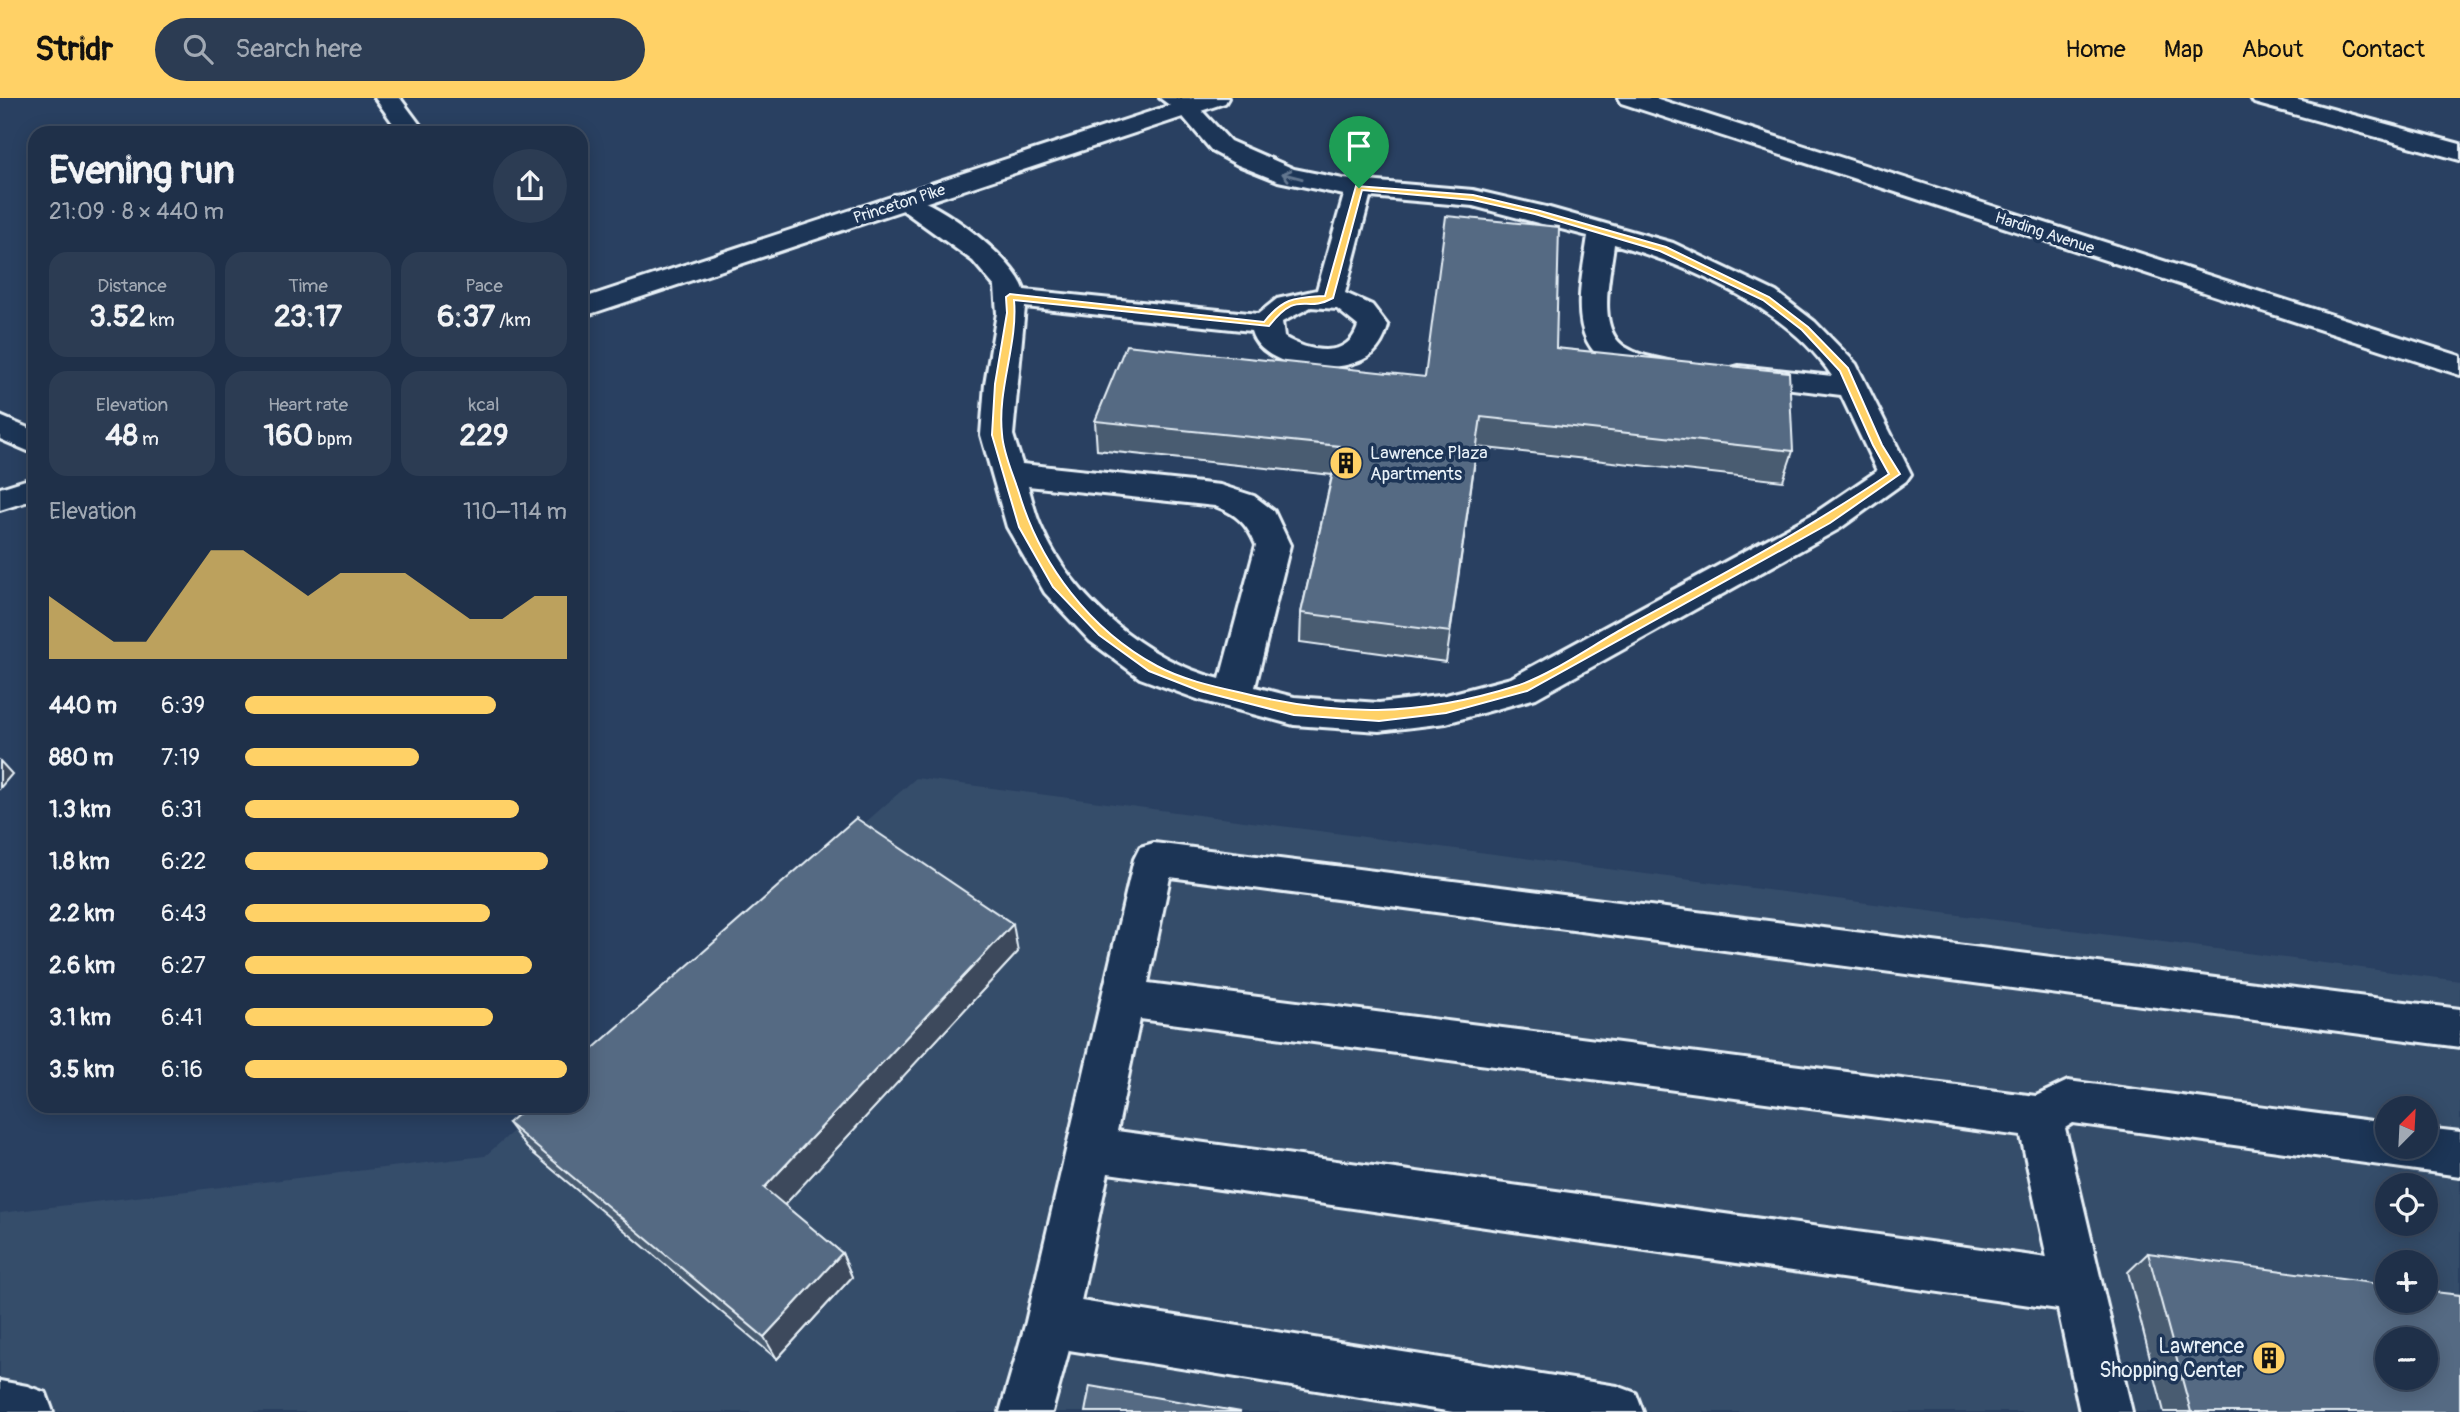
<!DOCTYPE html>
<meta charset="utf-8">
<style>
body{margin:0;font-family:Pangolin,sans-serif;background:#2c3c53;color:#f1f3f6;height:100vh;display:flex;flex-direction:column;font-size:26px;white-space:nowrap}
*{box-sizing:border-box;margin:0}
p{font-size:23px;color:#a1a9b4}
.icon{flex:none;width:38px;height:38px;fill:none;stroke:currentColor;stroke-width:2;stroke-linecap:round;stroke-linejoin:round}
.map{position:relative;flex:1;overflow:hidden}
.sheet{position:absolute;left:28px;top:28px;width:560px;height:987px;display:flex;flex-direction:column;background:#1f3049;border-radius:21px;box-shadow:0 4px 18px #0003,0 0 0 2px #3c4b61}
.sheet>*{flex:none}
.needle{width:46px;rotate:24deg}
.controls{position:absolute;left:2375px;top:998px;display:grid;gap:14px}
.controls a{display:grid;place-items:center;width:63px;height:63px;border-radius:50%;background:#1f3049;box-shadow:0 4px 18px #0003,0 0 0 2px #3c4b61;font-size:35px}
.pin{position:absolute;display:grid;place-items:center;width:60px;height:60px;color:#fff;margin:-72px -30px;border-radius:50% 50% 50% 0;rotate:-45deg;box-shadow:0 0 7px #0007}
.pin .icon{rotate:45deg}
.round{display:grid;place-items:center;flex:none;width:74px;height:74px;border-radius:37px;background:#2c3c53}
.head{display:flex;align-items:center;justify-content:space-between;height:119px;padding:0 21px}
h1{font-size:38px;font-weight:700;line-height:52px}
.metrics{display:grid;grid-template-columns:repeat(3,1fr);gap:10px;height:119px;padding:7px 21px}
.metrics div{display:grid;align-content:center;border-radius:18px;background:#2c3c53;text-align:center}
.metrics b{font-size:30px;font-weight:700}
.metrics small{font-size:19px;font-weight:400}
.metrics p{font-size:19px}
.chart{height:196px;padding:14px 21px}
.chart p{display:flex;justify-content:space-between}
.chart svg{width:100%;height:126px;margin-top:7px;fill:#ffd166;opacity:.7}
ul{padding:0 21px;list-style:none;font-size:23px}
li{display:grid;grid-template-columns:112px 84px 1fr;align-items:center;height:52px}
li i{height:18px;border-radius:9px;background:#ffd166}
header{display:flex;align-items:center;gap:42px;box-sizing:border-box;height:98px;padding:0 35px;background:#ffd166;color:#111}
header strong{font-size:33px}
nav{display:flex;gap:38px;margin-inline-start:auto;font-size:24px}
.search{width:490px;height:63px;background:#2c3c53;display:flex;align-items:center;gap:18px;box-sizing:border-box;padding:0 24px;border-radius:38px;color:#a1a9b4;font-size:26px}
.map>svg:first-child{display:block}
.built{fill:#364d6b;fill-rule:evenodd}
.lines{fill:none;stroke-linecap:round;stroke-linejoin:round}
.minor-casing{stroke:#e8f1f8;stroke-width:6}
.major-casing{stroke:#e8f1f8;stroke-width:6}
.minor{fill:#1d3557;fill-rule:evenodd}
.major{fill:#1d3557;fill-rule:evenodd}
.wall{fill:#495b71;stroke:#e8f1f8;stroke-width:2}
.shaded-wall{fill:#3c4a5c;stroke:#e8f1f8;stroke-width:2}
.building{fill:#556a83;stroke:#e8f1f8;stroke-width:2;fill-rule:evenodd}
.oneway{stroke:#64778f}
.route{fill:#ffd166;stroke:#fff;stroke-width:2;fill-rule:evenodd}
.labels{text-anchor:middle;stroke-width:7;stroke-linejoin:round;paint-order:stroke}
.far-street-label{font-size:16px;fill:#e8f1f8;stroke:#1d3557}
.poi-label{font-size:18px;fill:#e8f1f8;stroke:#1d3557;text-anchor:start}
.near-poi-label{font-size:21px;fill:#e8f1f8;stroke:#1d3557;text-anchor:end}
</style>
<header>
<strong>Stridr</strong>
<div class="search"><svg class="icon" aria-label="search" viewBox="0 0 24 24"><circle cx="10" cy="10" r="6"/><path d="M15 15l6 6"/></svg>Search here</div>
<nav><a>Home</a><a>Map</a><a>About</a><a>Contact</a></nav>
</header>
<div class="map">
<svg width="2460" height="1314" viewBox="0 0 2460 1314">
<rect width="100%" height="100%" fill="#294061"/>
<filter id="ink" filterUnits="userSpaceOnUse"><feTurbulence type="fractalNoise" baseFrequency=".0143" numOctaves="2"/><feDisplacementMap in="SourceGraphic" scale="14" xChannelSelector="R" yChannelSelector="G"/><feConvolveMatrix kernelMatrix="1 2 1 2 8 2 1 2 1" color-interpolation-filters="sRGB"/></filter>
<g filter="url(#ink)">
<path class="built" d="M 916,680 L 2460,883 L 2460,1314 L 0,1314 L 0,1115 L 485,1058 L 542,1008 L 581,1008 L 581,974 ZM 2387,1010 L 2426,1010 L 2426,1048 L 2387,1048 ZM 2387,1087 L 2426,1087 L 2426,1125 L 2387,1125 ZM 2387,1164 L 2426,1164 L 2426,1202 L 2387,1202 ZM 2387,1241 L 2426,1241 L 2426,1279 L 2387,1279 Z"/>
<g class="lines">
<defs>
<g id="minor">
<polygon points="375,0 400,0 426,35 400,35"/>
<path d="M 1160,0 L 1190,0 L 1230,43 L 1294,71 L 1343,81 L 1473,92 L 1546,109 L 1673,145 L 1776,194 L 1815,224 L 1856,266 L 1911,376 L 1906,383 L 1839,431 L 1536,600 L 1446,625 L 1379,633 L 1294,627 L 1200,602 L 1140,580 L 1090,543 L 1045,495 L 1007,429 L 981,337 L 985,286 L 997,215 L 995,189 L 973,163 L 890,103 L 894,97 C 925,90 1016,161 1024,192 L 1258,216 L 1277,201 L 1317,192 L 1344,97 L 1278,83 L 1238,67 L 1212,53 L 1179,14 ZM 1370,99 L 1473,108 L 1588,138 C 1581,188 1561,257 1629,273 C 1643,276 1657,280 1672,276 L 1676,270 L 1672,264 C 1656,260 1639,258 1625,249 C 1595,230 1611,174 1614,146 C 1688,167 1789,211 1832,278 L 1739,268 L 1728,271 L 1724,277 L 1728,283 L 1841,297 L 1877,373 L 1815,415 L 1511,580 L 1446,597 L 1379,605 L 1294,599 L 1255,589 L 1290,447 L 1274,413 L 1254,398 L 1220,387 L 1022,366 L 1013,337 L 1025,209 L 1251,233 C 1262,273 1343,279 1372,256 C 1380,249 1385,239 1388,228 L 1372,207 L 1345,195 ZM 1311,209 L 1337,211 L 1358,228 C 1348,262 1308,254 1284,239 L 1282,224 ZM 1028,388 L 1215,408 C 1237,416 1247,426 1256,447 L 1220,581 C 1145,562 1072,500 1041,429 C 1035,416 1032,401 1028,388 Z"/>
<polygon points="1618,0 1655,0 2460,258 2460,277 1621,5"/>
<polygon points="2251,0 2291,0 2460,46 2460,62 2254,5"/>
<polygon points="0,318 35,333 35,356 0,341"/>
<path d="M 1154,745 L 2460,911 L 2460,949 L 1170,779 L 1148,885 L 2036,998 L 2068,983 L 2387,1025 L 2387,1048 L 2426,1048 L 2426,1030 L 2460,1034 L 2460,1078 L 2073,1025 L 2065,1030 L 2132,1314 L 2080,1314 L 2058,1211 L 1108,1075 L 1081,1203 L 1617,1288 L 1636,1295 L 1643,1314 L 1453,1314 L 1069,1252 L 1052,1314 L 1000,1314 L 1026,1224 L 1134,761 L 1140,749 ZM 1140,921 L 2021,1038 L 2047,1160 L 1117,1033 Z"/>
<polygon points="0,1283 27,1288 46,1295 53,1314 0,1314"/>
</g>
<g id="major">
<polygon points="1192,0 1228,0 1225,5 581,219 581,201"/>
<polygon points="35,379 35,401 0,412 0,390"/>
</g>
</defs>
<use href="#minor" class="minor-casing"/>
<use href="#major" class="major-casing"/>
<use href="#minor" class="minor"/>
<use href="#major" class="major"/>
</g>
<g class="wall">
<polygon points="1556,250 1793,353 1783,383 1477,349 1446,564 1300,544 1301,515 1332,377 1097,352 1095,323 1425,279"/>
<polygon points="1018,854 784,1107 842,1155 852,1179 777,1261 527,1050 508,1025"/>
<polygon points="2148,1155 2460,1314 2164,1314 2128,1174"/>
</g>
<g class="shaded-wall">
<polygon points="0,663 12,676 0,690"/>
<polygon points="1013,826 1018,854 777,1115 764,1090"/>
<polygon points="842,1155 852,1179 777,1261 764,1239"/>
</g>
<g class="building">
<polygon points="1446,118 1559,129 1556,250 1789,274 1793,353 1481,319 1450,534 1301,515 1339,348 1095,323 1126,247 1425,279"/>
<polygon points="856,720 1013,826 764,1090 842,1155 764,1239 508,1025 527,1008 581,1008 581,961"/>
<path d="M 2148,1155 L 2387,1187 L 2387,1202 L 2426,1202 L 2426,1193 L 2460,1197 L 2460,1314 L 2191,1314 ZM 2387,1241 L 2426,1241 L 2426,1279 L 2387,1279 Z"/>
<polygon points="1090,1288 1241,1314 1085,1314"/>
</g>
<defs><path id="oneway-shaft" d="M-6 0H5M1.5-3L5.5 0L1.5 3" fill="none" stroke-width="1.6" stroke-linecap="round" stroke-linejoin="round" transform="scale(1.75)"/></defs>
<use class="oneway" href="#oneway-shaft" transform="translate(1292 78) rotate(-165)"/>
</g>
<path class="route" d="M 1356,88 L 1473,97 L 1540,113 L 1666,149 L 1769,199 L 1808,229 L 1848,270 L 1882,347 L 1900,376 L 1830,425 L 1527,593 L 1446,615 L 1379,623 L 1294,617 L 1200,593 L 1149,573 L 1099,537 L 1053,489 L 1019,429 L 992,337 L 995,286 L 1007,215 L 1006,199 L 1010,196 L 1264,224 C 1284,199 1295,200 1325,198 ZM 1362,92 L 1473,102 L 1535,116 L 1660,153 L 1763,202 L 1802,232 L 1840,273 L 1873,347 L 1889,376 C 1805,433 1714,481 1624,530 C 1593,547 1549,578 1516,588 C 1418,619 1338,619 1238,594 C 1211,588 1181,581 1157,568 C 1090,532 1040,466 1019,395 C 1013,376 1003,355 1002,336 C 997,291 1018,246 1014,202 L 1269,228 C 1299,190 1304,216 1333,200 Z"/>
<defs>
<symbol id="building-disc" viewBox="-11 -11 22 22"><circle r="9.5" fill="#ffd166" stroke="#1d3557"/><path d="M-4-6H4V6H1V3H-1V6H-4ZM-2.5-4.3h1.7v1.8h-1.7ZM.8-4.3h1.7v1.8H.8ZM-2.5-1h1.7V.8h-1.7ZM.8-1h1.7V.8H.8Z" fill="#111"/></symbol>
</defs>
<g fill-rule="evenodd">
<use href="#building-disc" x="1327" y="346" width="38" height="38"/>
<use href="#building-disc" x="2250" y="1241" width="38" height="38"/>
</g>
<g class="labels">
<g class="far-street-label">
<text transform="translate(899 105) rotate(-18)" y="6">Princeton Pike</text>
<text transform="translate(2045 134) rotate(18)" y="6">Harding Avenue</text>
</g>
<g class="poi-label">
<text x="1370" y="361">Lawrence Plaza<tspan x="1370" dy="21">Apartments</tspan></text>
</g>
<g class="near-poi-label">
<text x="2244" y="1255">Lawrence<tspan x="2244" dy="24">Shopping Center</tspan></text>
</g>
</g>
</svg>
<div class="controls">
<a><svg class="needle" viewBox="-14 -14 28 28"><path d="M0-13l5 13h-10z" fill="#e53935"/><path d="M0 13l5-13h-10z" fill="#a1a9b4"/></svg></a>
<a><svg class="icon" aria-label="locate" viewBox="0 0 24 24"><circle cx="12" cy="12" r="6"/><path d="M12 2v4M12 18v4M2 12h4M18 12h4"/></svg></a>
<a>+</a>
<a>−</a>
</div>
<div class="pin" style="left:1359px;top:90px;background:#1e9e55"><svg class="icon" aria-label="arrive" viewBox="0 0 24 24"><path d="M6 21V4h12l-3 4 3 4H6"/></svg></div>
<section class="sheet">
<div class="head"><div><h1>Evening run</h1><p>21:09 · 8 × 440 m</p></div><a class="round"><svg class="icon" aria-label="share" viewBox="0 0 24 24"><path d="M12 15V3M7 8l5-5 5 5M5 13v7h14v-7"/></svg></a></div>
<div class="metrics">
<div><p>Distance</p><b>3.52<small> km</small></b></div>
<div><p>Time</p><b>23:17</b></div>
<div><p>Pace</p><b>6:37<small> /km</small></b></div>
</div>
<div class="metrics">
<div><p>Elevation</p><b>48<small> m</small></b></div>
<div><p>Heart rate</p><b>160<small> bpm</small></b></div>
<div><p>kcal</p><b>229</b></div>
</div>
<div class="chart"><p><span>Elevation</span>110–114 m</p>
<svg viewBox="0 0 160 44" preserveAspectRatio="none"><path d="M0 44V22L10 30L20 38L30 38L40 22L50 6L60 6L70 14L80 22L90 14L100 14L110 14L120 22L130 30L140 30L150 22L160 22V44z"/></svg>
</div>
<ul>
<li><b>440 m</b>6:39<i style="width:78%"></i></li>
<li><b>880 m</b>7:19<i style="width:54%"></i></li>
<li><b>1.3 km</b>6:31<i style="width:85%"></i></li>
<li><b>1.8 km</b>6:22<i style="width:94%"></i></li>
<li><b>2.2 km</b>6:43<i style="width:76%"></i></li>
<li><b>2.6 km</b>6:27<i style="width:89%"></i></li>
<li><b>3.1 km</b>6:41<i style="width:77%"></i></li>
<li><b>3.5 km</b>6:16<i style="width:100%"></i></li>
</ul>
</section>
</div>
